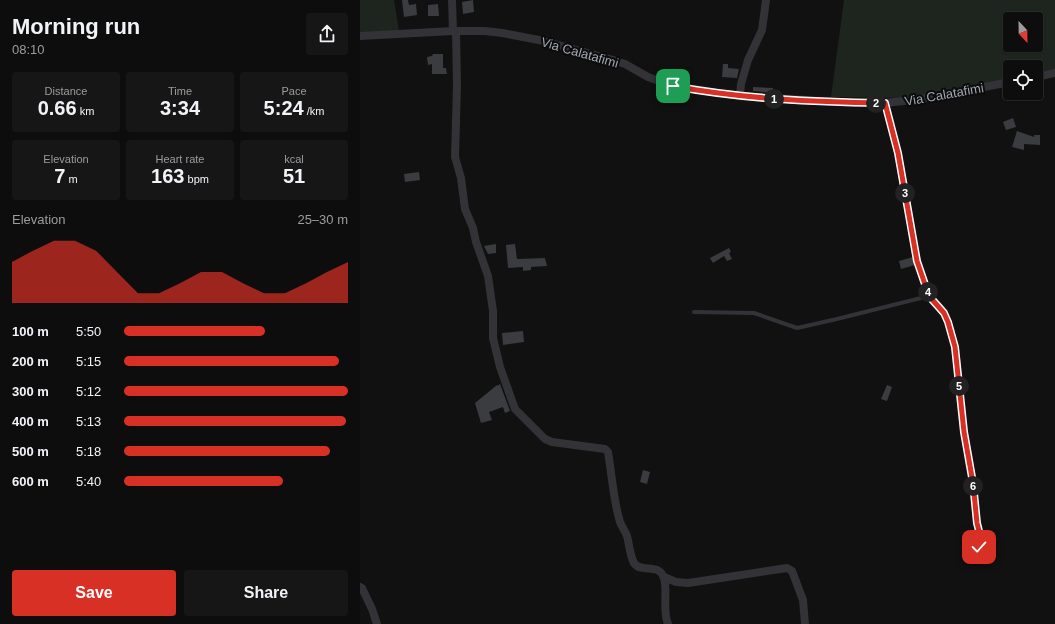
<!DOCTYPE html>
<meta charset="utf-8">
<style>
body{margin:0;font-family:Arial,sans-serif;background:#161617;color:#f1f3f6;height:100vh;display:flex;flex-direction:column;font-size:15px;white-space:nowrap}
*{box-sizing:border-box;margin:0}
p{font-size:13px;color:#9a9c9e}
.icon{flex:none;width:22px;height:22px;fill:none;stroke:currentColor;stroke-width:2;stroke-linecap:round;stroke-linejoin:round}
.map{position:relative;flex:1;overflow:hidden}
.details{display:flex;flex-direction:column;background:#0d0d0e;width:360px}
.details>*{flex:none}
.needle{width:26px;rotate:158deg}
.buttons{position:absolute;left:643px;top:12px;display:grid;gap:8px}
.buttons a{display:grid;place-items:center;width:40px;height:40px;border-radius:4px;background:#0d0d0e;box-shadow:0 1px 3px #0004,0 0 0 1px #2d2d2e;font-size:20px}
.pin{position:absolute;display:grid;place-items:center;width:34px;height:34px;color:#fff;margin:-17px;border-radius:8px;box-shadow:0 2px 6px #0006}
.km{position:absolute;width:20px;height:20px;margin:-10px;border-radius:50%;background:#222;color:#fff;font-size:11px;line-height:20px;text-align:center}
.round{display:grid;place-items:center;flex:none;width:42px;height:42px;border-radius:4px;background:#161617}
.summary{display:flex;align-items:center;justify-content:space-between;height:68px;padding:0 12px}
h1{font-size:22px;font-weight:700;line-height:30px}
.figures{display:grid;grid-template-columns:repeat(3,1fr);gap:6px;height:68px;padding:4px 12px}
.figures div{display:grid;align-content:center;border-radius:4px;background:#161617;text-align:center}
.figures b{font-size:20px;font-weight:700}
.figures small{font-size:11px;font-weight:400}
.figures p{font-size:11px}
.chart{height:112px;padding:8px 12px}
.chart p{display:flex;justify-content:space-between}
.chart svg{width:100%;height:72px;margin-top:4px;fill:#d93025;opacity:.7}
.cta{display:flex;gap:8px;margin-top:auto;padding:8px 12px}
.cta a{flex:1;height:46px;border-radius:4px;background:#d93025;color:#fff;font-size:16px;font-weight:700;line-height:46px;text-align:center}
.cta a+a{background:#161617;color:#f1f3f6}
ul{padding:0 12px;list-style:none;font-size:13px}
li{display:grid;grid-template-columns:64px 48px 1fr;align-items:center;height:30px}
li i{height:10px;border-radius:5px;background:#d93025}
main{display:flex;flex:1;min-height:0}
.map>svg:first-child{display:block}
.green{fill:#1d251e;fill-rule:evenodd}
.building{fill:#3b3c3f}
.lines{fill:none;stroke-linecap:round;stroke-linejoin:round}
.service{stroke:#323237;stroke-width:4}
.minor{stroke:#323237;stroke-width:8}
.route-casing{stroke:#fff;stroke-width:8}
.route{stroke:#d93025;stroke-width:5}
.labels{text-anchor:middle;stroke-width:4;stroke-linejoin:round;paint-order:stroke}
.street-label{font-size:13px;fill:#a2a7b3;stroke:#0c0c0d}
</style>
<main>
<section class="details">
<div class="summary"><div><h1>Morning run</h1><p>08:10</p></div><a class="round"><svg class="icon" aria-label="share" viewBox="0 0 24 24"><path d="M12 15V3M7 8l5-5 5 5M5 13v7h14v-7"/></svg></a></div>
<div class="figures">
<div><p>Distance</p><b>0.66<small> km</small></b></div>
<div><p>Time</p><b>3:34</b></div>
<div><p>Pace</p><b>5:24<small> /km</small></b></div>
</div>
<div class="figures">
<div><p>Elevation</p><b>7<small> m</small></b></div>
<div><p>Heart rate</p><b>163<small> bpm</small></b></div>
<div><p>kcal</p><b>51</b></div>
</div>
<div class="chart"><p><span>Elevation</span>25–30 m</p>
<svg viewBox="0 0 160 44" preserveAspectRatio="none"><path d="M0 44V19L10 12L20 6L30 6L40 12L50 25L60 38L70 38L80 32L90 25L100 25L110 32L120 38L130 38L140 32L150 25L160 19V44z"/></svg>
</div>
<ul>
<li><b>100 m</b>5:50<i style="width:63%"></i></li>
<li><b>200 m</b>5:15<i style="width:96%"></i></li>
<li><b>300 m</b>5:12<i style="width:100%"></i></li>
<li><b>400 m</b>5:13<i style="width:99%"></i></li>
<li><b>500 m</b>5:18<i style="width:92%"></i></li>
<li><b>600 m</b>5:40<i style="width:71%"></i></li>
</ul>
<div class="cta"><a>Save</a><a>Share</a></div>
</section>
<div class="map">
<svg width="695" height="624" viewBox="0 0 695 624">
<rect width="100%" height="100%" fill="#111112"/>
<g class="green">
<polygon points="0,0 34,0 39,31 0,33"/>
<path d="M 484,0 L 695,0 L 695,70 L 676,74 L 676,67 L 650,67 L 650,79 L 547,98 L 471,97 ZM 650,19 L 676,19 L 676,45 L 650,45 Z"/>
</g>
<g class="building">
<polygon points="42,0 48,0 49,5 56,4 57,15 44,17"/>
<polygon points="113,0 114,12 103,14 102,2"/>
<polygon points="78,4 79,16 68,16 68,5"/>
<polygon points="73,54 83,54 83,68 86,68 87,74 72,74 72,64 68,65 67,57 72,56"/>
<polygon points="363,64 368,64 368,68 379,69 377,78 362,77"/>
<polygon points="393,87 413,88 413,93 393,91"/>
<polygon points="653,118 656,127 646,130 643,122"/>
<polygon points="657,131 674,137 674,135 680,135 680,145 664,144 664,150 652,147"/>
<polygon points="59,172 60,180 45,182 44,174"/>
<polygon points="136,244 136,253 128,254 124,246"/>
<polygon points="155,244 157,259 185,258 187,266 171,267 171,270 163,271 163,267 148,268 146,245"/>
<polygon points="369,248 371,252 369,253 372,259 367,261 364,256 353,263 350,258"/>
<polygon points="553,257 555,265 541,269 539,261"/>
<polygon points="163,331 164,342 143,345 142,333"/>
<polygon points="140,384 150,411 145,413 143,407 129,412 132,420 121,423 115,403 137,385 137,386"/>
<polygon points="527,385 532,387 527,401 521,399"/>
<polygon points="283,470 290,472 287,484 280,482"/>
</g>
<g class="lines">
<g class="service">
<polyline points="525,103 538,153 557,261 569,296 584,313 588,322 595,347 604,432 613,483 617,523 620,535 617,552 606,556"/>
<polyline points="334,312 394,313 437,328 477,319 569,296"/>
</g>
<g class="minor">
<polyline points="92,0 93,31"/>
<path d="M 96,31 L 97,85 L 95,157 L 101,178 L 105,209 L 113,228 L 116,242 L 128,276 L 133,311 L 133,338 L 140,367 L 155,409 L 185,439 L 192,442 L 245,449 L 248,452 C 252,475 253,499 260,522 C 262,527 265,531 267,536 C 269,543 270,556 274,563 C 281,574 299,562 304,578 C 308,593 302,609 308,624"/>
<polyline points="0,36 93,31 125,31 142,33 184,41 253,60 265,64 288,77 313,86 380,96 492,103 525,103 562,99 650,82"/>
<polyline points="676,77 695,73"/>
<polyline points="380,96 381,84 388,60 402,30 406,0"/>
<polyline points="304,577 316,582 328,583 427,568 432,571 443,600 445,624"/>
<polyline points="0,587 2,588 12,609 17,624"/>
</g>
</g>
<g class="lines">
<defs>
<path id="route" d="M 313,86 C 383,99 454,102 525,103 L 538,153 L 557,261 L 569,296 L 584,313 L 588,322 L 595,347 L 604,432 L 613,483 L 617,523 L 620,535 L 619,547"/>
</defs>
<use href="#route" class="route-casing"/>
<use href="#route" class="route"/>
</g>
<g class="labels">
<g class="street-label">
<text transform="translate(220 52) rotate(16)" y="5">Via Calatafimi</text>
<text transform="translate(584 94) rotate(-10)" y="5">Via Calatafimi</text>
</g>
</g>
</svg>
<div class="buttons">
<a><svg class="needle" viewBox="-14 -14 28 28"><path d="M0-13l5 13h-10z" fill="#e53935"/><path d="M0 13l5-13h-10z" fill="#9a9c9e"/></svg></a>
<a><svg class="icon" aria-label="locate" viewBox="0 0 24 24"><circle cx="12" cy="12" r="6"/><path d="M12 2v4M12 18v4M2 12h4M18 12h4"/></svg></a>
</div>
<div class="pin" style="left:313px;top:86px;background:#1e9e55"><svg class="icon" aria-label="arrive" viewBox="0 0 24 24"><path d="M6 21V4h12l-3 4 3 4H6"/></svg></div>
<div class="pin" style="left:619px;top:547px;background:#d93025"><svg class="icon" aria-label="check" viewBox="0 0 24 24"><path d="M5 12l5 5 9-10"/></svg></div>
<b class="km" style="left:414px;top:99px">1</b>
<b class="km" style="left:516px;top:103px">2</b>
<b class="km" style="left:545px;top:193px">3</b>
<b class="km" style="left:568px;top:292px">4</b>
<b class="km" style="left:599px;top:386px">5</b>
<b class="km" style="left:613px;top:486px">6</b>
</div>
</main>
